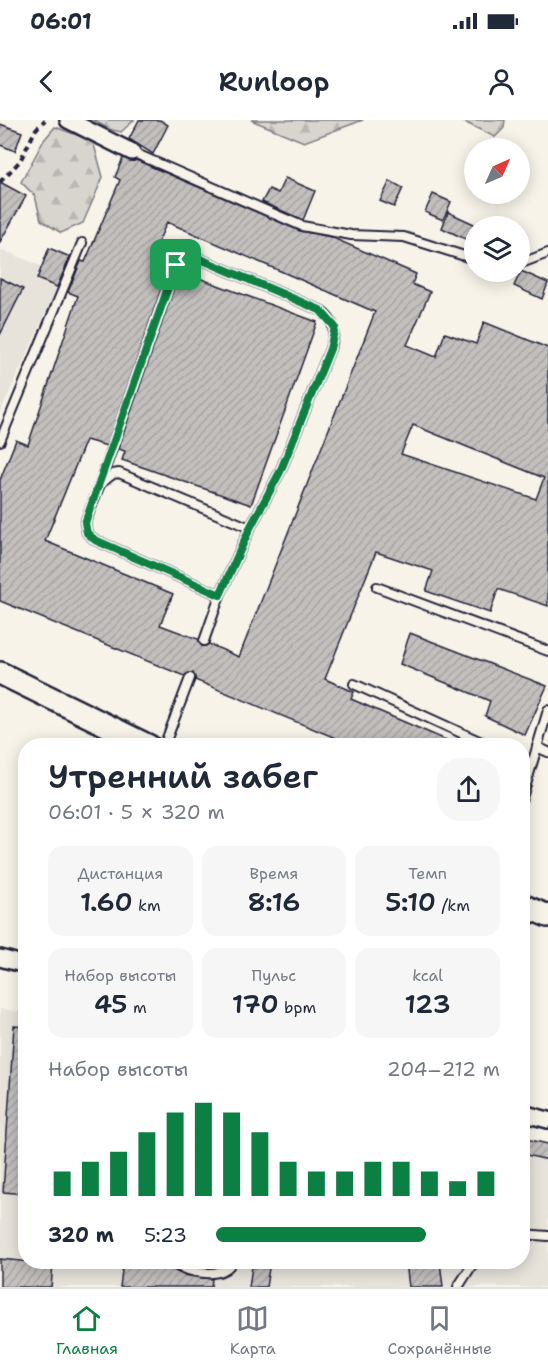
<!DOCTYPE html>
<html lang="ru">
<meta charset="utf-8">
<style>
body{margin:0;font-family:"Shantell Sans",sans-serif;background:#f6f6f7;color:#1f2937;height:100vh;display:flex;flex-direction:column;font-size:22px;white-space:nowrap}
*{box-sizing:border-box;margin:0}
p{font-size:20px;color:#747a83}
.icon{flex:none;width:33px;height:33px;fill:none;stroke:currentColor;stroke-width:2;stroke-linecap:round;stroke-linejoin:round}
.map{position:relative;flex:1;overflow:hidden}
.side{position:absolute;left:18px;top:618px;width:512px;height:531px;display:flex;flex-direction:column;background:#fff;border-radius:24px;box-shadow:0 3px 15px #0003}
.side>*{flex:none}
.needle{width:39px;rotate:45deg}
.controls{position:absolute;left:464px;top:18px;display:grid;gap:12px}
.controls a{display:grid;place-items:center;width:66px;height:66px;border-radius:50%;background:#fff;box-shadow:0 3px 15px #0003;font-size:30px}
.pin{position:absolute;display:grid;place-items:center;width:51px;height:51px;color:#fff;margin:-26px;border-radius:12px;box-shadow:0 3px 9px #0006}
.round{display:grid;place-items:center;flex:none;width:63px;height:63px;border-radius:24px;background:#f6f6f7}
.head{display:flex;align-items:center;justify-content:space-between;height:102px;padding:0 30px}
h1{font-size:33px;font-weight:600;line-height:45px}
.metrics{display:grid;grid-template-columns:repeat(3,1fr);gap:9px;height:102px;padding:6px 30px}
.metrics div{display:grid;align-content:center;border-radius:15px;background:#f6f6f7;text-align:center}
.metrics b{font-size:26px;font-weight:600}
.metrics small{font-size:16px;font-weight:400}
.metrics p{font-size:16px}
.chart{height:168px;padding:12px 30px}
.chart p{display:flex;justify-content:space-between}
.chart svg{width:100%;height:108px;margin-top:6px;stroke:#0b8043;stroke-width:6}
ul{padding:0 30px;list-style:none;font-size:20px}
li{display:grid;grid-template-columns:96px 72px 1fr;align-items:center;height:45px}
li i{height:15px;border-radius:8px;background:#0b8043}
.status{display:flex;justify-content:space-between;align-items:center;height:42px;padding:0 30px;background:#fff;direction:ltr}
.status svg{height:16px;fill:currentColor}
header{display:flex;justify-content:space-between;align-items:center;height:78px;padding:0 30px;background:#fff;font-size:27px;font-weight:600}
.tabs{display:flex;justify-content:space-around;align-items:center;height:84px;border-top:2px solid #e0e1e3;background:#fff;font-size:16px;color:#747a83}
.tabs a{display:grid;justify-items:center;gap:3px}
.tabs .current{color:#0b8043}
.map>svg:first-child{display:block}
.built{fill:#e7e3db}
.forest{fill:url(#forest-firs);stroke:#7d7c85;stroke-width:1.5}
.building{fill:url(#building-hatch);stroke:#22223b;stroke-width:1.5;fill-rule:evenodd}
.lines{fill:none;stroke-linecap:round;stroke-linejoin:round}
.service-casing{stroke:#22223b;stroke-width:12}
.minor-casing{stroke:#22223b;stroke-width:20}
.secondary-casing{stroke:#22223b;stroke-width:26}
.path{stroke:#22223b;stroke-width:4;stroke-dasharray:6 4.5;stroke-linecap:butt}
.service{stroke:#f7f3e8;stroke-width:8}
.minor{stroke:#f7f3e8;stroke-width:15}
.secondary{stroke:#f7f3e8;stroke-width:21}
.route-casing{stroke:#fff;stroke-width:12}
.route{stroke:#0b8043;stroke-width:8}
</style>
<div class="status"><b>06:01</b><svg viewBox="0 0 49 12"><path d="M0 12V9h3v3zM5 12V6h3v6zM10 12V3h3v9zM15 12V0h3v12zM26 1h20v11H26zM47 4h2v5h-2z"/></svg></div>
<header><svg class="icon" aria-label="back" viewBox="0 0 24 24"><path d="M15 5l-7 7 7 7"/></svg>Runloop<svg class="icon" aria-label="person" viewBox="0 0 24 24"><circle cx="12" cy="8" r="4"/><path d="M4 21q1-7 8-7t8 7"/></svg></header>
<div class="map">
<svg width="548" height="1167" viewBox="0 0 548 1167">
<defs>
<pattern id="forest-firs" width="22" height="20" patternUnits="userSpaceOnUse" patternTransform="scale(1.5)"><rect width="22" height="20" fill="#d8d5cf"/><path d="M5 1l3.5 6h-7zM16 11l3.5 6h-7z" fill="#b9b7b3"/></pattern>
<pattern id="building-hatch" width="6" height="6" patternUnits="userSpaceOnUse" patternTransform="scale(1.5)"><rect width="6" height="6" fill="#c2bfbd"/><path d="M-1 1l2-2M0 6l6-6M5 7l2-2" fill="none" stroke="#a6a4a3"/></pattern>
</defs>
<rect width="100%" height="100%" fill="#f7f3e8"/>
<filter id="ink" filterUnits="userSpaceOnUse"><feTurbulence type="fractalNoise" baseFrequency=".0167" numOctaves="2"/><feDisplacementMap in="SourceGraphic" scale="12" xChannelSelector="R" yChannelSelector="G"/><feConvolveMatrix kernelMatrix="1 2 1 2 8 2 1 2 1" color-interpolation-filters="sRGB"/></filter>
<g filter="url(#ink)">
<g class="built">
<polygon points="0,129 63,155 0,293"/>
<polygon points="0,889 25,892 26,1142 522,1142 522,1018 548,1024 548,1167 0,1167"/>
</g>
<g class="forest">
<polygon points="93,0 134,0 121,12 109,9"/>
<polygon points="251,0 363,0 304,22"/>
<polygon points="460,0 505,0 504,8 495,17"/>
<polygon points="55,7 93,21 103,57 83,103 61,113 41,100 35,76 21,62 44,20"/>
</g>
<g class="building">
<polygon points="139,0 160,0 168,5 153,34 129,19"/>
<polygon points="0,4 22,12 15,31 0,25"/>
<path d="M 123,38 L 136,40 L 300,111 L 331,117 L 416,154 L 412,164 L 430,172 L 407,225 L 436,237 L 445,213 L 476,224 L 484,202 L 548,228 L 548,486 L 498,469 L 490,493 L 426,471 L 433,451 L 376,432 L 325,559 L 354,572 L 351,579 L 460,626 L 355,626 L 195,560 L 193,553 L 184,556 L 0,481 L 0,360 L 16,320 L 28,325 L 78,176 L 68,172 L 81,141 L 85,142 L 120,60 L 115,57 ZM 167,102 L 375,192 L 239,537 L 209,524 L 202,526 L 198,519 L 160,505 L 173,474 L 45,421 L 86,320 L 107,326 L 169,146 L 151,138 ZM 413,305 L 544,358 L 536,379 L 401,334 Z"/>
<polygon points="285,58 315,71 303,100 262,82 269,69 278,73"/>
<polygon points="390,61 403,68 394,87 380,81"/>
<polygon points="0,62 26,76 0,122"/>
<polygon points="433,74 451,82 443,100 425,92"/>
<polygon points="448,92 474,104 474,123 442,108"/>
<polygon points="49,128 70,137 57,167 37,159"/>
<polygon points="180,151 317,202 251,385 122,340 125,331 118,329"/>
<polygon points="521,151 548,163 542,179 514,166"/>
<polygon points="0,158 23,169 0,215"/>
<polygon points="410,513 547,566 525,615 485,596 490,581 400,544"/>
<polygon points="14,906 26,907 26,1074 3,1072"/>
<polygon points="522,1018 548,1024 548,1040 522,1034"/>
<polygon points="0,1139 53,1144 51,1167 0,1167"/>
<polygon points="123,1142 164,1142 167,1147 183,1155 212,1159 211,1167 120,1167"/>
<polygon points="183,1142 214,1142 211,1147"/>
<polygon points="406,1142 440,1142 443,1167 409,1167"/>
<polygon points="252,1147 269,1148 266,1167 249,1167"/>
</g>
<g class="lines">
<defs>
<g id="service">
<polyline points="132,32 302,106 351,115 404,117 474,139"/>
<polyline points="519,144 548,133"/>
<polyline points="0,321 82,123"/>
<path d="M 98,369 L 176,145 L 184,135 L 191,135 L 320,190 C 336,202 336,211 330,229 L 280,352 L 250,408 L 220,475 L 204,521"/>
<polyline points="377,467 548,531"/>
<polyline points="220,475 95,420 87,413 85,403 100,364 113,354 119,353 250,408"/>
<polyline points="354,564 490,626"/>
<polyline points="164,626 190,558"/>
<polyline points="537,627 548,632"/>
<polyline points="522,640 531,644"/>
<polyline points="522,678 548,590"/>
<polyline points="522,1114 548,1116"/>
<path d="M 170,1142 C 186,1152 221,1161 232,1142"/>
<polyline points="458,1167 474,1142"/>
</g>
<g id="minor">
<polyline points="68,0 132,32"/>
<polyline points="0,838 26,845"/>
<polyline points="522,993 548,1000"/>
</g>
<g id="secondary">
<polyline points="0,553 149,626"/>
<polyline points="522,785 548,796"/>
</g>
</defs>
<use href="#service" class="service-casing"/>
<use href="#minor" class="minor-casing"/>
<use href="#secondary" class="secondary-casing"/>
<polyline class="path" points="0,62 20,41 36,9 45,0"/>
<use href="#service" class="service"/>
<use href="#minor" class="minor"/>
<use href="#secondary" class="secondary"/>
</g>
</g>
<g class="lines" filter="url(#ink)">
<defs>
<polygon id="route" points="184,135 191,135 320,190 335,207 330,229 280,352 250,408 220,475 95,420 87,413 85,403 176,145"/>
</defs>
<use href="#route" class="route-casing"/>
<use href="#route" class="route"/>
</g>
</svg>
<div class="controls">
<a><svg class="needle" viewBox="-14 -14 28 28"><path d="M0-13l5 13h-10z" fill="#e53935"/><path d="M0 13l5-13h-10z" fill="#747a83"/></svg></a>
<a><svg class="icon" aria-label="layers" viewBox="0 0 24 24"><path d="M12 4l9 5-9 5-9-5zM3 14l9 5 9-5"/></svg></a>
</div>
<div class="pin" style="left:176px;top:145px;background:#1e9e55"><svg class="icon" aria-label="arrive" viewBox="0 0 24 24"><path d="M6 21V4h12l-3 4 3 4H6"/></svg></div>
<section class="side">
<div class="head"><div><h1>Утренний забег</h1><p>06:01 · 5 × 320 m</p></div><a class="round"><svg class="icon" aria-label="share" viewBox="0 0 24 24"><path d="M12 15V3M7 8l5-5 5 5M5 13v7h14v-7"/></svg></a></div>
<div class="metrics">
<div><p>Дистанция</p><b>1.60<small> km</small></b></div>
<div><p>Время</p><b>8:16</b></div>
<div><p>Темп</p><b>5:10<small> /km</small></b></div>
</div>
<div class="metrics">
<div><p>Набор высоты</p><b>45<small> m</small></b></div>
<div><p>Пульс</p><b>170<small> bpm</small></b></div>
<div><p>kcal</p><b>123</b></div>
</div>
<div class="chart"><p><span>Набор высоты</span>204–212 m</p>
<svg viewBox="0 0 160 44" preserveAspectRatio="none"><path d="M5 44V34M15 44V30M25 44V26M35 44V18M45 44V10M55 44V6M65 44V10M75 44V18M85 44V30M95 44V34M105 44V34M115 44V30M125 44V30M135 44V34M145 44V38M155 44V34"/></svg>
</div>
<ul>
<li><b>320 m</b>5:23<i style="width:74%"></i></li>
</ul>
</section>
</div>
<nav class="tabs">
<a class="current"><svg class="icon" aria-label="home" viewBox="0 0 24 24"><path d="M3 11l9-7 9 7M6 9v11h12V9"/></svg>Главная</a>
<a><svg class="icon" aria-label="map" viewBox="0 0 24 24"><path d="M3 6l6-2 6 2 6-2v14l-6 2-6-2-6 2zM9 4v14M15 6v14"/></svg>Карта</a>
<a><svg class="icon" aria-label="saved" viewBox="0 0 24 24"><path d="M7 4h10v16l-5-4-5 4z"/></svg>Сохранённые</a>
</nav>
